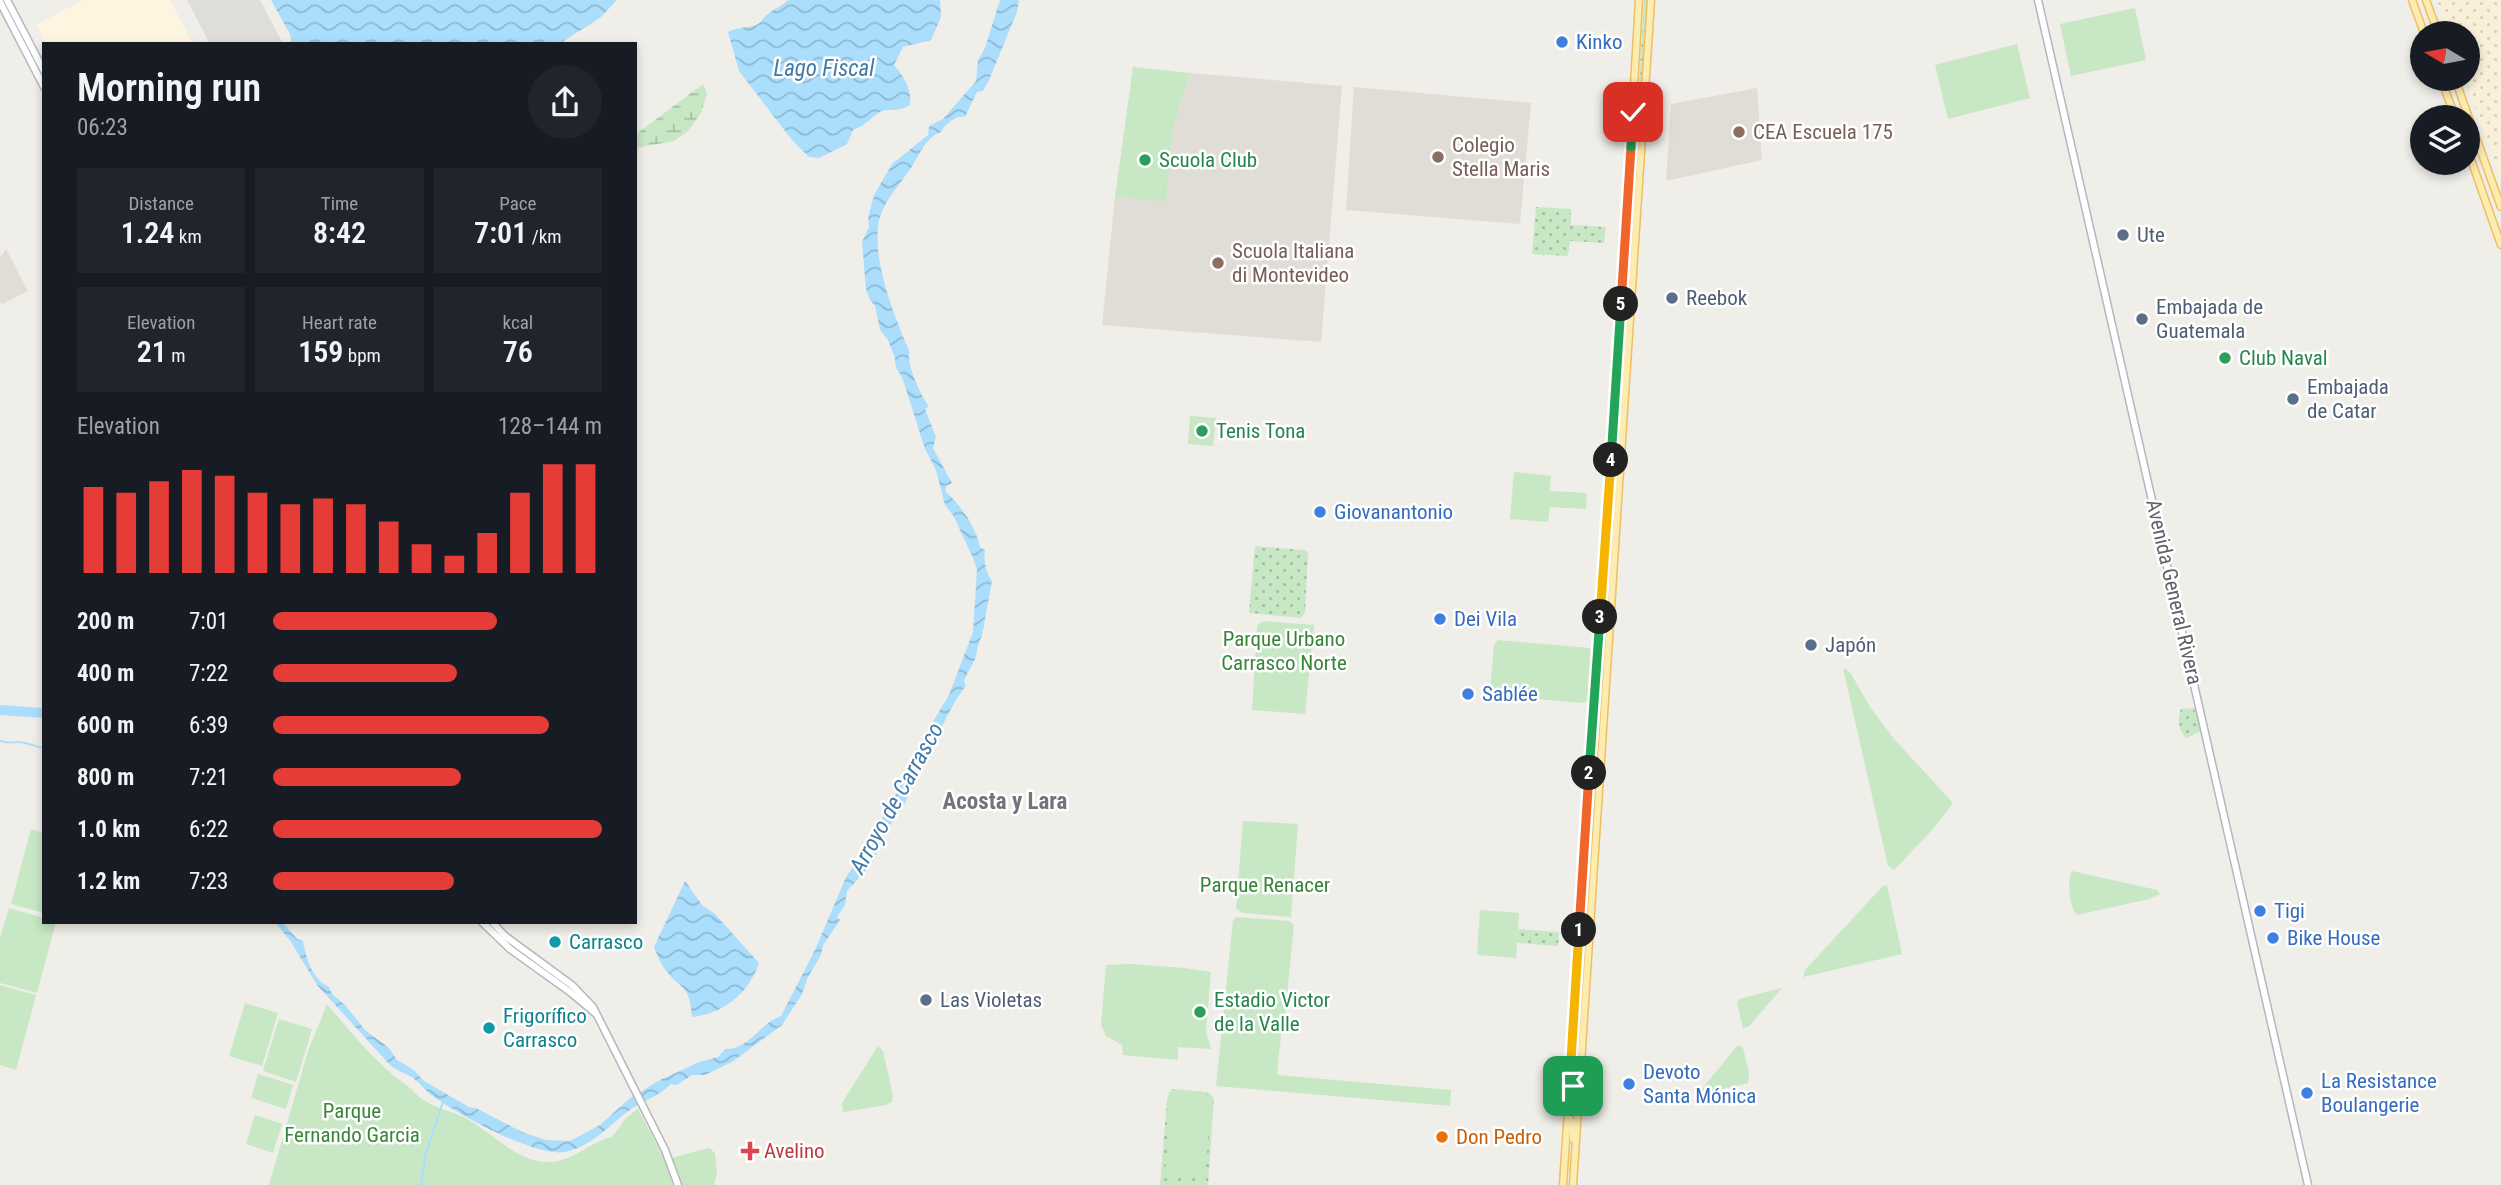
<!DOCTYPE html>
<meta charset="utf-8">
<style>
body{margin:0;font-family:"Roboto Condensed",sans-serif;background:#20242c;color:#f1f3f6;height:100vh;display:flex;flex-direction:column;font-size:26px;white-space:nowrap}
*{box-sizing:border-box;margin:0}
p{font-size:23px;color:#9ea1a6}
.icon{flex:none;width:38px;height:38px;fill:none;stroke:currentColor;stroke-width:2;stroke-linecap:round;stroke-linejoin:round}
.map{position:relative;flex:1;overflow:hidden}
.panel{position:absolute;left:42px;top:42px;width:595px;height:882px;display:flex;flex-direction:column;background:#171b24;border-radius:0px;box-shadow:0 4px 10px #0003}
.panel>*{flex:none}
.needle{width:46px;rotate:280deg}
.buttons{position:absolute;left:2410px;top:21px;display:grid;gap:14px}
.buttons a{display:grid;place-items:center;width:70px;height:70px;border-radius:50%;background:#171b24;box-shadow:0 4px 10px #0003;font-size:35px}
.pin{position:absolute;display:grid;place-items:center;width:60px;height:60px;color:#fff;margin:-30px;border-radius:14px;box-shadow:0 4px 10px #0006}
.km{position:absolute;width:35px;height:35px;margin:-18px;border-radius:50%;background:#222;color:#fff;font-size:19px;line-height:35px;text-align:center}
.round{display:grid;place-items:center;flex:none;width:74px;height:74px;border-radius:37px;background:#20242c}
.head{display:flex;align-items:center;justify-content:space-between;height:119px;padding:0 35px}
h1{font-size:38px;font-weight:600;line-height:52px}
.figures{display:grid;grid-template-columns:repeat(3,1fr);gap:10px;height:119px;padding:7px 35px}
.figures div{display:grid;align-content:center;border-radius:0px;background:#20242c;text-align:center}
.figures b{font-size:30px;font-weight:600}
.figures small{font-size:19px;font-weight:400}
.figures p{font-size:19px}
.chart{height:196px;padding:14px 35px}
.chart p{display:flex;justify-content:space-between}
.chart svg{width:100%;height:126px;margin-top:7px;stroke:#e63c38;stroke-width:6}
ul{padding:0 35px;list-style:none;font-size:23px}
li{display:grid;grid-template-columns:112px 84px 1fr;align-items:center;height:52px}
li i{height:18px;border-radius:9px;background:#e63c38}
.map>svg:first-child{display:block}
.commercial{fill:#fdf5e0}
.industrial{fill:#dfddda}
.education{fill:#e0ddd6}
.grass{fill:url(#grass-dots)}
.wetland{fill:url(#wetland-marsh)}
.sand{fill:url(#sand-dots)}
.park{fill:#c7e7c5}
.water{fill:url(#water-waves)}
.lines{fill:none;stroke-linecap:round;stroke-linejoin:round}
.stream{stroke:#abdefd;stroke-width:2}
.river{stroke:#abdefd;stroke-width:10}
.secondary-casing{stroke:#b4b7bb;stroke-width:9}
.primary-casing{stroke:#eebf63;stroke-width:9}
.secondary{stroke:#fff;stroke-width:6}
.primary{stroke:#fdecb0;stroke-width:6}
.split-1-casing{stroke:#fff;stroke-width:14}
.split-2-casing{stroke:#fff;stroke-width:14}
.split-3-casing{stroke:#fff;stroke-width:14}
.split-4-casing{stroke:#fff;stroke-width:14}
.split-5-casing{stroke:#fff;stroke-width:14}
.split-6-casing{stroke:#fff;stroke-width:14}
.split-7-casing{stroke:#fff;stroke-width:14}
.split-1{stroke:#f5b400;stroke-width:9}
.split-2{stroke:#f0652b;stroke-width:9}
.split-3{stroke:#22a559;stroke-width:9}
.split-4{stroke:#f5b400;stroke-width:9}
.split-5{stroke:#22a559;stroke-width:9}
.split-6{stroke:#f0652b;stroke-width:9}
.split-7{stroke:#22a559;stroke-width:9}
.shop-dot{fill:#3f7fe0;stroke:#fff;stroke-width:2.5}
.education-dot{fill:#8d6e63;stroke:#fff;stroke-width:2.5}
.leisure-dot{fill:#2e9e5b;stroke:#fff;stroke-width:2.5}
.service-dot{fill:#5c6f8a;stroke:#fff;stroke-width:2.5}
.culture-dot{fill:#0f9aa8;stroke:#fff;stroke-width:2.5}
.food-dot{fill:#e8710a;stroke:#fff;stroke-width:2.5}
.health-dot{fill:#e0444e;stroke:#fff;stroke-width:2.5}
.labels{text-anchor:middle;stroke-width:5;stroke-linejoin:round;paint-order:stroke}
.shop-label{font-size:21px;fill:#366cbe;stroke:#fff;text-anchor:start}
.education-label{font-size:21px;fill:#785e54;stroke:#fff;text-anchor:start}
.leisure-label{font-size:21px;fill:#27864d;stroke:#fff;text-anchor:start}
.service-label{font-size:21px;fill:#4e5e75;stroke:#fff;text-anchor:start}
.street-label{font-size:21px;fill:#5f6367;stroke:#fff}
.park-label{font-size:21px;fill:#398538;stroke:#fff}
.culture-label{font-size:21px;fill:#0d838f;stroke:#fff;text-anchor:start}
.food-label{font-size:21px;fill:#c56008;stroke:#fff;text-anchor:start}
.health-label{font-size:21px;fill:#be3a42;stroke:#fff;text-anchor:start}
.water-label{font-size:23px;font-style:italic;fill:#437aa7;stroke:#fff}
.neighbourhood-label{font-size:23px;font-weight:bold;fill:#707579;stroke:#fff}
</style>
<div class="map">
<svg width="2501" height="1185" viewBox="0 0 2501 1185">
<defs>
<pattern id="grass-dots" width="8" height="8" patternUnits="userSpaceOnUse" patternTransform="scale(1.75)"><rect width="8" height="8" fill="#c7e7c5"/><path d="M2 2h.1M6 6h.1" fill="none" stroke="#a5bfa4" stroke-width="1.8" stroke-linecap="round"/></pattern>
<pattern id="wetland-marsh" width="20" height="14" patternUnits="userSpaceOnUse" patternTransform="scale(1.75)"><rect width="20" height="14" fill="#c7e7c5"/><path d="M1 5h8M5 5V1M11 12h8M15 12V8" fill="none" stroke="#a5bfa4"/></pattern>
<pattern id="sand-dots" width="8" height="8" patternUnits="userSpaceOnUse" patternTransform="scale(1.75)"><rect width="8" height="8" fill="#faf0d9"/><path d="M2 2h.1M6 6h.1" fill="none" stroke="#d9d0bd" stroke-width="1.8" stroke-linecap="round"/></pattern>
<pattern id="water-waves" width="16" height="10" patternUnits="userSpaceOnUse" patternTransform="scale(1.75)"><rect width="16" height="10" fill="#abdefd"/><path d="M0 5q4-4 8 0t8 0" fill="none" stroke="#8eb8d1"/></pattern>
</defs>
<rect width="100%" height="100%" fill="#f0eee8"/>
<polygon class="commercial" points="83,0 170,0 193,44 47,44 36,25"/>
<polygon class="industrial" points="187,0 260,0 283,44 210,44"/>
<g class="education">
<polygon points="1190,73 1342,86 1321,342 1102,325 1115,197 1166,200 1174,124"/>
<polygon points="1354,87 1531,103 1520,224 1346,210"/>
<polygon points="1757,88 1762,160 1666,181 1671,104"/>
<polygon points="6,249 28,291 3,304 0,302 0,258"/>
</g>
<g class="grass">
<polygon points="1644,0 1648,0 1636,183 1633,184"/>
<polygon points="1632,205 1634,206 1601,686 1630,206"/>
<polygon points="1536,207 1571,209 1571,225 1606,227 1604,243 1570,241 1568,256 1532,254"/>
<polygon points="1255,546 1303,550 1308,552 1305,612 1301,618 1249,613"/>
<path d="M 2194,708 L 2202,731 L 2186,738 C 2179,730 2177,720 2181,709 Z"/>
<polygon points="1596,719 1599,719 1600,723 1577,1072 1575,1074 1573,1072"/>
<polygon points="1518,929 1559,932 1558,946 1517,943"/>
<polygon points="1173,1089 1208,1092 1214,1098 1208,1185 1160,1185 1167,1101 1169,1092"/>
</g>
<polygon class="wetland" points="703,84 707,94 701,113 688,131 674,141 635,148 635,135"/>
<polygon class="sand" points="2436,0 2501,0 2501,182 2465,79 2468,79 2468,33 2448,33"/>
<g class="park">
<polygon points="2135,8 2146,60 2071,76 2060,24"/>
<polygon points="2017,44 2030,98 1948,119 1935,65"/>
<polygon points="1133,67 1190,73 1174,124 1166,201 1115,197"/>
<polygon points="1190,416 1216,418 1213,446 1188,444"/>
<polygon points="1514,472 1551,476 1550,491 1587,493 1586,509 1550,507 1548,522 1510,519"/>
<polygon points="1265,621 1314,625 1305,714 1252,710 1257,628 1258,624"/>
<polygon points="1498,640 1590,648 1593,651 1594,656 1590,700 1583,703 1492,695 1490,690 1494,645"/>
<polygon points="1843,668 1850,672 1870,707 1894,739 1953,803 1933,829 1894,870 1888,866"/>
<polygon points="1243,821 1298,824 1291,917 1244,913 1236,909"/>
<polygon points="31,829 44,833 44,913 11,904"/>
<path d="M 2072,871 L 2157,890 L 2160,894 L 2149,899 L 2077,915 C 2069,906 2067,882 2072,871 Z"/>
<polygon points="1887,885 1902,954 1803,977 1805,970 1883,886"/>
<polygon points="9,908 44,918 44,922 56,922 37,993 0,983 0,938"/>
<polygon points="1480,910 1519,913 1516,958 1477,955"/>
<polygon points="1236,917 1289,921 1294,925 1285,1015 1283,1016 1277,1075 1451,1090 1450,1106 1216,1086 1233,920"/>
<polygon points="1131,964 1185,968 1211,972 1206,1031 1211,1049 1178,1047 1178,1060 1123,1055 1122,1045 1106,1036 1101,1025 1106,965"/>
<polygon points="0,985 36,995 16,1070 0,1065"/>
<polygon points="1782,988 1749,1026 1743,1028 1737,1003 1739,999"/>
<polygon points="245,1003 278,1013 262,1066 229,1056"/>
<path d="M 327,1004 C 351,1032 374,1062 405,1084 C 412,1089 417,1096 425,1101 C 438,1109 455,1112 469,1120 C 493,1134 518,1162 548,1162 C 573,1162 589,1142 612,1137 L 627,1117 L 638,1109 L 663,1157 L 673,1185 L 269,1185 L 308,1051 Z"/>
<polygon points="279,1019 312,1029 296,1082 263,1071"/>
<polygon points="1738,1045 1743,1048 1749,1073 1748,1083 1697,1095"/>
<polygon points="878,1046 883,1051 893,1096 892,1102 886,1105 843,1112 842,1103"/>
<polygon points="258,1074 293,1085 286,1109 251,1098"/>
<polygon points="1171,1092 1211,1095 1205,1178 1165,1175"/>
<polygon points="255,1115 282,1124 273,1153 246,1144"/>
<polygon points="709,1148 715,1153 717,1172 714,1185 682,1185 671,1158"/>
</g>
<g class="water">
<polygon points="271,0 617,0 601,17 559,44 292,44 290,34"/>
<path d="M 788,0 L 940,0 L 941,17 L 931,40 L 903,47 L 894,65 C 904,77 912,89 910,105 C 896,113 892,108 882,111 C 873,115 867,125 853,130 L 847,144 L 819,158 L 809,157 L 792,140 L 739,71 L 728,32 C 737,27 747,28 756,25 C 763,22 763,17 769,13 C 776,8 782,6 788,0 Z"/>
<path d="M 1000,0 L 1019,0 L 1017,12 L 989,80 L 983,91 L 977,92 L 965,117 C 956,115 945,124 941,132 C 928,136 921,151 914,163 C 902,184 880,202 878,228 C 874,265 894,315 908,348 C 911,356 908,350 909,358 C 910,371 921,397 929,406 L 925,409 L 936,437 L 933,448 L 952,483 L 946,486 L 946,492 C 960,504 977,529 980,547 L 985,550 C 983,560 986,572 992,581 L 982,636 C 977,643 978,651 975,659 C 972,667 967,672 964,681 L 966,686 C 952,703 937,736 929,756 L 923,758 L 918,765 L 916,780 L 904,805 L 882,837 L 879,849 L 870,866 L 847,891 L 845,905 L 837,917 L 840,920 L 823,945 L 821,955 L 808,977 L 802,994 L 782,1025 L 732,1062 L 705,1075 L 692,1075 L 677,1085 L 671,1084 C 659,1096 645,1100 631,1109 C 611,1124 591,1147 565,1152 C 534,1157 460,1115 434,1097 C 425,1091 418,1080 410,1076 C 403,1072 398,1071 391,1066 L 317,985 L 291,942 L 275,922 L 282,922 L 297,939 L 303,941 C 306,958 312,979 329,987 L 332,994 L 345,1005 L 365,1030 L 389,1048 L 397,1060 L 414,1070 L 424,1081 L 469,1107 L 476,1108 L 522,1132 L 546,1140 L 570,1141 L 600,1125 L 629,1099 L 658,1081 L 699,1062 L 718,1057 L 725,1049 C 749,1050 760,1023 781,1016 L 815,950 L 846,877 L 861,856 L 896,794 L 916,750 L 949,695 L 973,632 L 977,570 L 973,558 L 953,515 L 945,505 L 936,470 L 925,449 L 902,377 L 896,368 L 895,358 L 888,340 L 880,330 L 875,306 L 870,300 L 866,289 L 862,242 L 869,227 L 868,218 L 874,195 L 892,164 L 928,135 L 929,126 L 943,119 L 976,81 L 978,60 L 985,48 Z"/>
<path d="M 685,881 L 702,905 L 715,914 L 759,963 C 749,993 723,1014 692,1017 C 689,981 681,992 664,968 C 660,962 657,954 654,947 Z"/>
</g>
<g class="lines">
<g class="stream">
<path d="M 0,741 C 8,744 11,742 19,742 C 26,742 36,747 44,748"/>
<polyline points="421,1185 426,1153 443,1102"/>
</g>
<polyline class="river" points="0,710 44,713"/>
<defs>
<g id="secondary">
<polyline points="7,0 44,71"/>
<polyline points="2038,0 2308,1185"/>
<polyline points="0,2 44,87"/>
<polyline points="482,922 510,949 570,992 595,1013"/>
<polyline points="492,922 505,936 573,986 593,1007 665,1150 678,1185"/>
</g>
<g id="primary">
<polyline points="2412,0 2424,33"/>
<polyline points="2426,0 2438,33"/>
<polyline points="2441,79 2455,117"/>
<polyline points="2455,79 2501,207"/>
<polyline points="2468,151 2501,245"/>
<polyline points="1573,1088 1574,1107 1578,1115"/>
<polyline points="1568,1116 1572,1122 1573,1139"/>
<polyline points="1563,1185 1617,376 1639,0"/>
<polyline points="1573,1185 1651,0"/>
</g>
</defs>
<use href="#secondary" class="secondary-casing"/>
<use href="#primary" class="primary-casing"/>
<use href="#secondary" class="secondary"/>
<use href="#primary" class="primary"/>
</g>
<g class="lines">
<defs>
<polyline id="split-1" points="1573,1086 1570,1076 1579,930"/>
<polyline id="split-2" points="1579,930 1589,773"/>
<polyline id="split-3" points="1589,773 1600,617"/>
<polyline id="split-4" points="1600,617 1611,460"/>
<polyline id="split-5" points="1611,460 1621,304"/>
<polyline id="split-6" points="1621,304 1631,147"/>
<polyline id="split-7" points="1631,147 1633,112"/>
</defs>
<use href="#split-1" class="split-1-casing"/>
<use href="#split-2" class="split-2-casing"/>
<use href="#split-3" class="split-3-casing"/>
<use href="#split-4" class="split-4-casing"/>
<use href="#split-5" class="split-5-casing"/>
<use href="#split-6" class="split-6-casing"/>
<use href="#split-7" class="split-7-casing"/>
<use href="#split-1" class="split-1"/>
<use href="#split-2" class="split-2"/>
<use href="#split-3" class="split-3"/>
<use href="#split-4" class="split-4"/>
<use href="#split-5" class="split-5"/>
<use href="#split-6" class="split-6"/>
<use href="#split-7" class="split-7"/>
</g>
<g class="shop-dot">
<circle cx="1562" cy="42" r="7"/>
<circle cx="1320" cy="512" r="7"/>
<circle cx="1440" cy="619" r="7"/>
<circle cx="1468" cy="694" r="7"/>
<circle cx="2260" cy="911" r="7"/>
<circle cx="2273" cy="938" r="7"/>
<circle cx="1629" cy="1084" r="7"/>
<circle cx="2307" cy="1093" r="7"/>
</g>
<g class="education-dot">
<circle cx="1739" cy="132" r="7"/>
<circle cx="1438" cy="157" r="7"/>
<circle cx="1218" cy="263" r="7"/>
</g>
<g class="leisure-dot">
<circle cx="1145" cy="160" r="7"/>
<circle cx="2225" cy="358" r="7"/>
<circle cx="1202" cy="431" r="7"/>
<circle cx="1200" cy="1012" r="7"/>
</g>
<g class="service-dot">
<circle cx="2123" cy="235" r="7"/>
<circle cx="1672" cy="298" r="7"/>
<circle cx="2142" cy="319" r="7"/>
<circle cx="2293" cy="399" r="7"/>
<circle cx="1811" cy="645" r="7"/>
<circle cx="926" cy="1000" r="7"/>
</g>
<g class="culture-dot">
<circle cx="555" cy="942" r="7"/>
<circle cx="489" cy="1028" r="7"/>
</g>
<circle class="food-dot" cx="1442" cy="1137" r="7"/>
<path class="health-dot" d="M746.5 1140.5h7v7h7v7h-7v7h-7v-7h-7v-7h7z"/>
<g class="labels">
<g class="shop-label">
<text x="1576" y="49">Kinko</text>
<text x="1334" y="519">Giovanantonio</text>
<text x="1454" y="626">Dei Vila</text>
<text x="1482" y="701">Sablée</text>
<text x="2274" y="918">Tigi</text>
<text x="2287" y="945">Bike House</text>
<text x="1643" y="1079">Devoto<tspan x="1643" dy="24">Santa Mónica</tspan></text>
<text x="2321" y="1088">La Resistance<tspan x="2321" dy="24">Boulangerie</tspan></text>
</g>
<g class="education-label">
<text x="1753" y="139">CEA Escuela 175</text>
<text x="1452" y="152">Colegio<tspan x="1452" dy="24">Stella Maris</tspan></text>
<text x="1232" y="258">Scuola Italiana<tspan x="1232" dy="24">di Montevideo</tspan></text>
</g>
<g class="leisure-label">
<text x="1159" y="167">Scuola Club</text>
<text x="2239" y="365">Club Naval</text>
<text x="1216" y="438">Tenis Tona</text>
<text x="1214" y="1007">Estadio Victor<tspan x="1214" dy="24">de la Valle</tspan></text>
</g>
<g class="service-label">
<text x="2137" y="242">Ute</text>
<text x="1686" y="305">Reebok</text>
<text x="2156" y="314">Embajada de<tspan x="2156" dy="24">Guatemala</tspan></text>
<text x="2307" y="394">Embajada<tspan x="2307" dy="24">de Catar</tspan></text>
<text x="1825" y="652">Japón</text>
<text x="940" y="1007">Las Violetas</text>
</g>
<g class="street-label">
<text transform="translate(2174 592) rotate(77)" y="7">Avenida General Rivera</text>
</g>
<g class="park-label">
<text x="1284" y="646">Parque Urbano<tspan x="1284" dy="24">Carrasco Norte</tspan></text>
<text x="1265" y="892">Parque Renacer</text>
<text x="352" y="1118">Parque<tspan x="352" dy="24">Fernando Garcia</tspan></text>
</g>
<g class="culture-label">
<text x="569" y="949">Carrasco</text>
<text x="503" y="1023">Frigorífico<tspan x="503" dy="24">Carrasco</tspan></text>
</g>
<g class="food-label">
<text x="1456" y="1144">Don Pedro</text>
</g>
<g class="health-label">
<text x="764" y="1158">Avelino</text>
</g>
<g class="water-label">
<text x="824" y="76">Lago Fiscal</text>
<text transform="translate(896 798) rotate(-61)" y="8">Arroyo de Carrasco</text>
</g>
<g class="neighbourhood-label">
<text x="1005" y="809">Acosta y Lara</text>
</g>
</g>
</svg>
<div class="buttons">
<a><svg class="needle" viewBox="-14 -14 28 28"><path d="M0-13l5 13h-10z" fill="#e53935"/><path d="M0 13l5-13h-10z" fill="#9ea1a6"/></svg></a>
<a><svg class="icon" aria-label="layers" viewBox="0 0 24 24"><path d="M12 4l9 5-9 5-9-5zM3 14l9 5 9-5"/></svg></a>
</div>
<div class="pin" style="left:1573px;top:1086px;background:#1e9e55"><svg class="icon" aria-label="arrive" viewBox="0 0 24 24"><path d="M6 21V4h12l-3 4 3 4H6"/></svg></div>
<div class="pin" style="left:1633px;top:112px;background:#d93025"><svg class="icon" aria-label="check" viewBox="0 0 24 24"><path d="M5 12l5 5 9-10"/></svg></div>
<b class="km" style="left:1579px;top:930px">1</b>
<b class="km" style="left:1589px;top:773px">2</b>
<b class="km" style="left:1600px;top:617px">3</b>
<b class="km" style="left:1611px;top:460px">4</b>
<b class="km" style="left:1621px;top:304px">5</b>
<section class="panel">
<div class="head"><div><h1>Morning run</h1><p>06:23</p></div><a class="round"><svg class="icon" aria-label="share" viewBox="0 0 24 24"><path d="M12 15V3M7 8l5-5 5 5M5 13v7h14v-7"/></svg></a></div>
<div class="figures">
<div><p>Distance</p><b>1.24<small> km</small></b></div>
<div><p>Time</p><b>8:42</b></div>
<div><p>Pace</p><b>7:01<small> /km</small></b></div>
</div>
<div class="figures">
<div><p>Elevation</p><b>21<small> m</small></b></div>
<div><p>Heart rate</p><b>159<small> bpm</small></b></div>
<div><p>kcal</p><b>76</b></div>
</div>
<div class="chart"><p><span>Elevation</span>128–144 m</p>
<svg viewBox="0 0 160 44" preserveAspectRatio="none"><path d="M5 44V14M15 44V16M25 44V12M35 44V8M45 44V10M55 44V16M65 44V20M75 44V18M85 44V20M95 44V26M105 44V34M115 44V38M125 44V30M135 44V16M145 44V6M155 44V6"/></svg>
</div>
<ul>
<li><b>200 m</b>7:01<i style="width:68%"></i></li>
<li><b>400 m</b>7:22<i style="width:56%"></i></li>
<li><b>600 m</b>6:39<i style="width:84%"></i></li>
<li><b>800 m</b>7:21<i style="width:57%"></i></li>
<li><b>1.0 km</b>6:22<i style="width:100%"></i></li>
<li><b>1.2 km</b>7:23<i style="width:55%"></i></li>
</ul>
</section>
</div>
